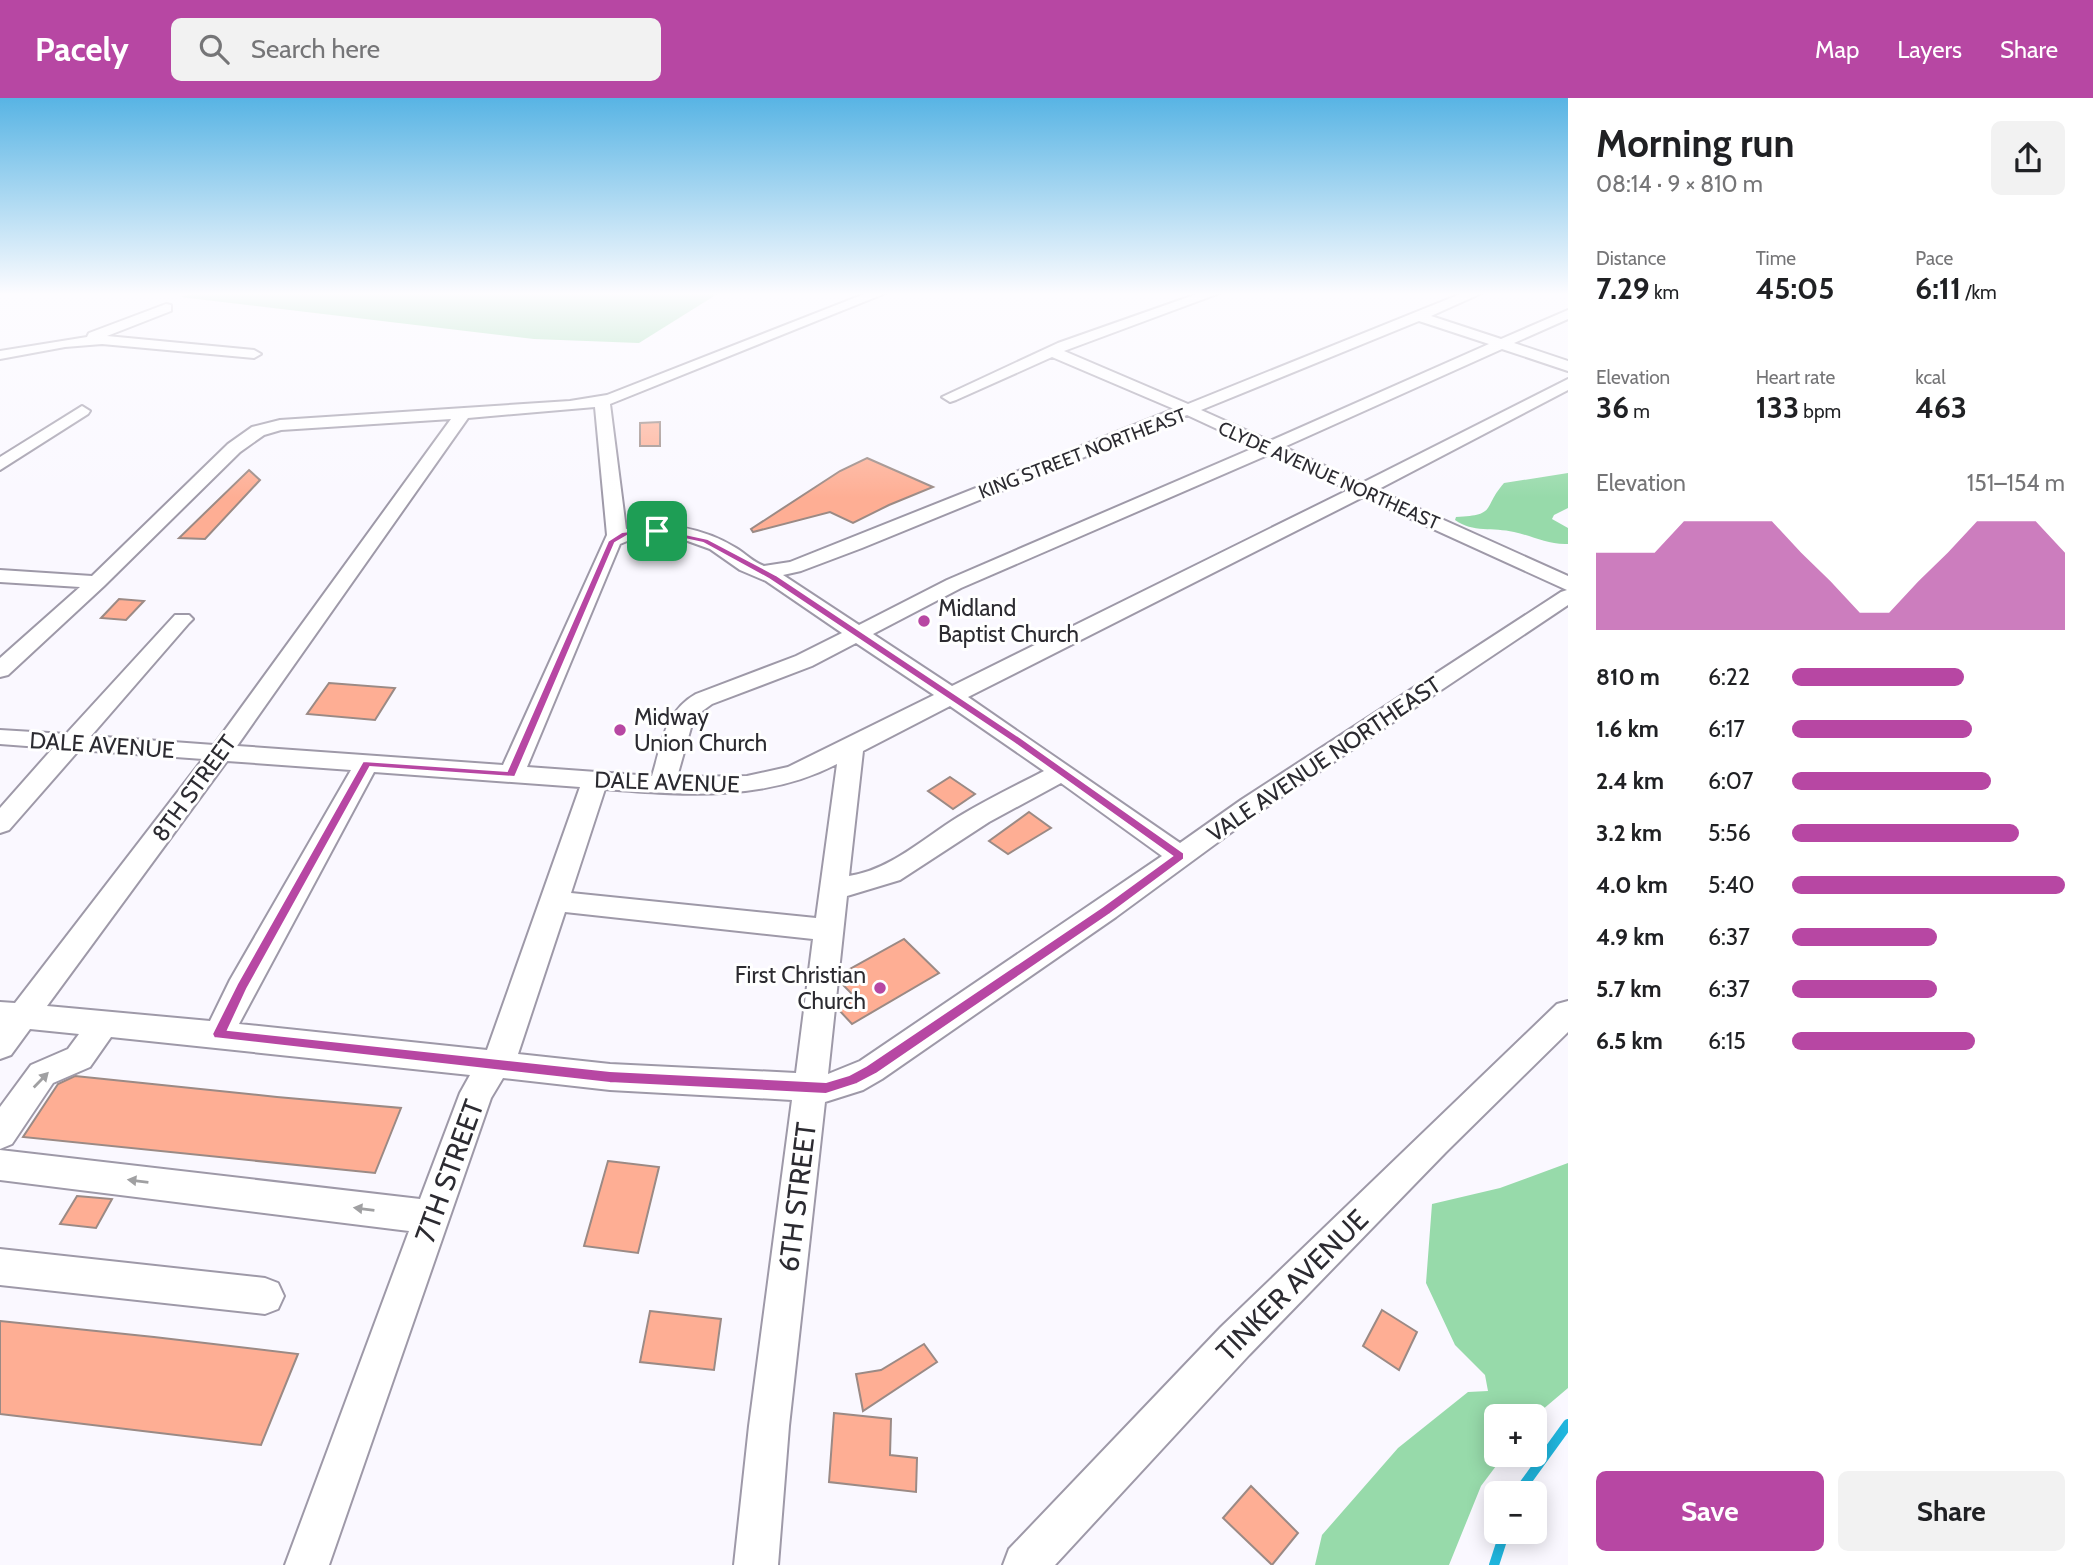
<!DOCTYPE html>
<meta charset="utf-8">
<style>
body{margin:0;font-family:Cabin,sans-serif;background:#f2f2f2;color:#202124;height:100vh;display:flex;flex-direction:column;font-size:26px;white-space:nowrap}
*{box-sizing:border-box;margin:0}
p{font-size:23px;color:#757577}
.icon{flex:none;width:38px;height:38px;fill:none;stroke:currentColor;stroke-width:2;stroke-linecap:round;stroke-linejoin:round}
.map{position:relative;flex:1;overflow:hidden}
.sheet{display:flex;flex-direction:column;background:#fff;width:525px}
.sheet>*{flex:none}
.buttons{position:absolute;left:1484px;top:1306px;display:grid;gap:14px}
.buttons a{display:grid;place-items:center;width:63px;height:63px;border-radius:10px;background:#fff;box-shadow:0 4px 18px #0003;font-size:35px}
.pin{position:absolute;display:grid;place-items:center;width:60px;height:60px;color:#fff;margin:-30px;border-radius:14px;box-shadow:0 4px 10px #0006}
.round{display:grid;place-items:center;flex:none;width:74px;height:74px;border-radius:10px;background:#f2f2f2}
.head{display:flex;align-items:center;justify-content:space-between;height:119px;padding:0 28px}
h1{font-size:38px;font-weight:700;line-height:52px}
.stats{display:grid;grid-template-columns:repeat(3,1fr);gap:10px;height:119px;padding:7px 28px}
.stats div{display:grid;align-content:center}
.stats b{font-size:30px;font-weight:700}
.stats small{font-size:19px;font-weight:400}
.stats p{font-size:19px}
.chart{height:196px;padding:14px 28px}
.chart p{display:flex;justify-content:space-between}
.chart svg{width:100%;height:126px;margin-top:7px;fill:#b747a3;opacity:.7}
.button{display:flex;gap:14px;margin-top:auto;padding:14px 28px}
.button a{flex:1;height:80px;border-radius:10px;background:#b747a3;color:#fff;font-size:28px;font-weight:700;line-height:80px;text-align:center}
.button a+a{background:#f2f2f2;color:#202124}
ul{padding:0 28px;list-style:none;font-size:23px}
li{display:grid;grid-template-columns:112px 84px 1fr;align-items:center;height:52px}
li i{height:18px;border-radius:9px;background:#b747a3}
header{display:flex;align-items:center;gap:42px;box-sizing:border-box;height:98px;padding:0 35px;background:#b747a3;color:#fff}
header strong{font-size:33px}
nav{display:flex;gap:38px;margin-inline-start:auto;font-size:24px}
.search{width:490px;height:63px;background:#f2f2f2;display:flex;align-items:center;gap:18px;box-sizing:border-box;padding:0 24px;border-radius:10px;color:#757577;font-size:26px}
main{display:flex;flex:1;min-height:0}
.map>svg:first-child{display:block}
.green{fill:#97daaa}
.lines{fill:none;stroke-linecap:round;stroke-linejoin:round}
.stream{stroke:#20b5dd;stroke-width:10}
.building{fill:#feae94;stroke:#9b8a85;stroke-width:2}
.minor-casing{stroke:#9e99a8;stroke-width:4}
.minor{fill:#fff;fill-rule:evenodd}
.oneway{fill:#a0a0a2}
.route{fill:#b747a3;stroke:#fff;stroke-width:2;fill-rule:evenodd}
.poi-dot{fill:#b747a3;stroke:#fff;stroke-width:2.5}
.labels{text-anchor:middle;stroke-width:6;stroke-linejoin:round;paint-order:stroke}
.far-street-label{font-size:19px;fill:#2c2b31;stroke:#fff}
.poi-label{font-size:23px;fill:#2c2b31;stroke:#fff;text-anchor:start}
.street-label{font-size:23px;fill:#2c2b31;stroke:#fff}
.near-street-label{font-size:28px;fill:#2c2b31;stroke:#fff}
</style>
<header>
<strong>Pacely</strong>
<div class="search"><svg class="icon" aria-label="search" viewBox="0 0 24 24"><circle cx="10" cy="10" r="6"/><path d="M15 15l6 6"/></svg>Search here</div>
<nav><a>Map</a><a>Layers</a><a>Share</a></nav>
</header>
<main>
<div class="map">
<svg width="1568" height="1467" viewBox="0 0 1568 1467">
<rect width="100%" height="100%" fill="#faf8ff"/>
<g class="green">
<polygon points="195,195 719,195 639,245 534,241 180,199"/>
<path d="M 1568,375 L 1568,410 L 1554,417 L 1552,421 L 1568,430 L 1568,446 C 1548,447 1533,438 1514,434 C 1493,429 1473,435 1455,422 L 1456,419 C 1498,417 1482,410 1504,385 Z"/>
<polygon points="1568,1065 1568,1290 1535,1318 1496,1318 1496,1356 1505,1356 1481,1388 1449,1467 1315,1467 1322,1437 1398,1350 1468,1294 1488,1293 1485,1277 1455,1247 1426,1185 1432,1106 1500,1090"/>
</g>
<g class="lines">
<g class="stream">
<polyline points="1518,1395 1568,1326"/>
<polyline points="1494,1467 1505,1433"/>
</g>
</g>
<g class="building">
<polygon points="660,324 660,348 640,348 640,325"/>
<polygon points="867,360 933,389 889,407 853,425 830,414 753,434 751,431 840,373"/>
<polygon points="249,372 260,382 205,441 179,440"/>
<polygon points="119,501 144,503 126,522 101,520"/>
<polygon points="329,585 395,590 375,622 307,616"/>
<polygon points="950,679 975,696 953,711 928,693"/>
<polygon points="1029,714 1051,730 1008,756 989,743"/>
<polygon points="904,841 939,875 852,926 838,911 856,900 840,884 841,876"/>
<polygon points="75,978 277,999 401,1010 375,1075 23,1039 58,986"/>
<polygon points="608,1063 659,1069 638,1155 584,1148"/>
<polygon points="77,1098 112,1101 96,1130 60,1126"/>
<polygon points="1382,1212 1417,1234 1399,1272 1363,1248"/>
<polygon points="650,1213 721,1221 714,1272 640,1264"/>
<polygon points="0,1223 154,1239 298,1256 261,1347 0,1316"/>
<polygon points="924,1246 937,1264 863,1313 856,1276 881,1272"/>
<polygon points="834,1315 891,1321 890,1357 917,1360 916,1394 829,1384"/>
<polygon points="1251,1388 1298,1435 1272,1467 1223,1420"/>
</g>
<g class="lines">
<defs>
<g id="minor">
<path d="M 867,195 L 886,195 L 610,306 L 626,431 C 662,422 704,430 736,450 C 746,456 753,464 764,468 L 790,464 L 1174,311 L 1052,259 L 956,302 L 950,304 L 942,299 L 1058,245 L 1200,195 L 1220,195 L 1064,253 L 1188,306 L 1463,195 L 1482,195 L 1431,218 L 1501,241 L 1568,212 L 1568,221 L 1514,245 L 1568,263 L 1568,273 L 1502,251 L 1284,349 L 1362,385 L 1568,281 L 1568,292 L 1377,392 L 1568,478 L 1568,507 L 1259,714 L 1116,819 L 882,981 L 863,992 L 825,1004 L 789,1328 L 778,1467 L 734,1467 L 749,1328 L 792,1002 L 610,992 L 503,980 L 491,1000 L 329,1467 L 285,1467 L 409,1133 L 0,1082 L 0,1052 L 420,1101 L 460,995 L 470,977 L 111,939 L 90,969 L 53,985 L 12,1046 L 0,1051 L 0,1009 L 31,967 L 68,951 L 79,936 L 30,931 L 11,957 L 0,961 L 0,904 L 15,905 L 203,661 L 79,652 L 9,732 L 0,735 L 0,710 L 53,650 L 0,646 L 0,632 L 66,636 L 175,517 L 189,517 L 193,521 L 189,525 L 91,638 L 214,647 L 451,321 L 281,332 L 264,337 L 240,354 L 104,488 L 8,577 L 0,579 L 0,560 L 80,489 L 0,484 L 0,472 L 92,478 L 228,346 L 252,329 L 280,322 L 570,303 L 607,297 ZM 1419,223 L 1489,246 L 1270,343 L 1201,312 ZM 595,309 L 607,437 L 503,667 L 237,648 L 468,320 ZM 1187,317 L 1256,349 L 947,482 L 859,527 L 783,477 L 801,473 L 862,450 ZM 1270,356 L 1348,392 L 952,588 L 873,536 L 961,490 ZM 1363,399 L 1567,492 L 1561,494 L 1241,702 L 1180,745 L 968,599 ZM 660,438 L 685,442 L 710,451 L 740,472 L 766,483 L 842,535 L 796,558 L 696,596 C 664,614 662,646 652,678 L 527,669 L 620,446 L 632,441 ZM 856,545 L 934,597 L 788,669 L 747,678 L 677,679 L 694,619 L 712,606 L 812,568 ZM 950,608 L 1044,673 C 1015,688 986,702 958,719 C 924,740 890,772 849,778 L 863,653 ZM 227,663 L 351,672 L 230,882 L 210,923 L 47,908 ZM 837,666 L 816,820 L 571,795 L 605,691 C 685,697 763,704 837,666 ZM 374,674 L 580,689 L 487,952 L 239,926 ZM 1061,685 L 1162,758 L 860,963 L 828,976 L 847,798 L 900,782 L 989,724 ZM 565,814 L 813,841 L 796,975 L 610,966 L 518,956 Z"/>
<polygon points="166,206 171,207 171,213 107,238 254,252 261,256 254,260 102,246 65,249 0,261 0,253 87,239 89,235"/>
<polygon points="82,308 90,313 88,316 0,372 0,359"/>
<polygon points="1568,903 1568,934 1446,1054 1249,1257 1055,1467 1003,1467 1009,1451 1221,1229 1557,906"/>
<polygon points="0,1151 265,1180 278,1185 284,1198 278,1211 265,1216 0,1187"/>
</g>
</defs>
<use href="#minor" class="minor-casing"/>
<use href="#minor" class="minor"/>
</g>
<defs><path id="oneway-solid" d="M-6-.8H1V-3.2L6.5 0L1 3.2V.8H-6Z" transform="scale(1.75)"/></defs>
<g class="oneway">
<use href="#oneway-solid" transform="translate(41 982) rotate(-46)"/>
<use href="#oneway-solid" transform="translate(138 1083) rotate(-173)"/>
<use href="#oneway-solid" transform="translate(364 1111) rotate(-173)"/>
</g>
<linearGradient id="sky" x2="0" y2="1"><stop stop-color="#58b4e4"/><stop offset="0.49" stop-color="#fdfcff"/><stop offset="1" stop-color="#fdfcff" stop-opacity="0"/></linearGradient>
<rect width="1568" height="400" fill="url(#sky)"/>
<path class="route" d="M 657,430 L 708,441 L 776,477 L 1021,640 L 1184,755 L 1184,761 L 1110,816 L 876,976 L 857,986 L 826,996 L 610,985 L 214,940 L 212,936 L 237,886 L 363,663 L 507,673 L 608,443 L 622,434 ZM 657,435 L 703,445 L 769,481 L 1014,645 L 1172,758 L 1102,809 L 866,968 L 849,977 L 826,984 L 610,973 L 228,932 L 247,891 L 370,669 L 515,679 L 615,445 L 627,438 Z"/>
<g class="poi-dot">
<circle cx="924" cy="523" r="7"/>
<circle cx="620" cy="632" r="7"/>
<circle cx="880" cy="890" r="7"/>
</g>
<g class="labels">
<g class="far-street-label">
<text transform="translate(1082 355) rotate(-21)" y="7">KING STREET NORTHEAST</text>
<text transform="translate(1329 377) rotate(24)" y="7">CLYDE AVENUE NORTHEAST</text>
</g>
<g class="poi-label">
<text x="938" y="518">Midland<tspan x="938" dy="26">Baptist Church</tspan></text>
<text x="634" y="627">Midway<tspan x="634" dy="26">Union Church</tspan></text>
<text x="866" y="885" text-anchor="end">First Christian<tspan x="866" dy="26">Church</tspan></text>
</g>
<g class="street-label">
<text transform="translate(102 647) rotate(4)" y="8">DALE AVENUE</text>
<text transform="translate(1324 661) rotate(-34)" y="8">VALE AVENUE NORTHEAST</text>
<text transform="translate(667 684) rotate(2)" y="8">DALE AVENUE</text>
<text transform="translate(194 690) rotate(-54)" y="8">8TH STREET</text>
</g>
<g class="near-street-label">
<text transform="translate(449 1073) rotate(-70)" y="10">7TH STREET</text>
<text transform="translate(797 1099) rotate(-83)" y="10">6TH STREET</text>
<text transform="translate(1292 1187) rotate(-45)" y="10">TINKER AVENUE</text>
</g>
</g>
</svg>
<div class="buttons">
<a>+</a>
<a>−</a>
</div>
<div class="pin" style="left:657px;top:433px;background:#1e9e55"><svg class="icon" aria-label="arrive" viewBox="0 0 24 24"><path d="M6 21V4h12l-3 4 3 4H6"/></svg></div>
</div>
<section class="sheet">
<div class="head"><div><h1>Morning run</h1><p>08:14 · 9 × 810 m</p></div><a class="round"><svg class="icon" aria-label="share" viewBox="0 0 24 24"><path d="M12 15V3M7 8l5-5 5 5M5 13v7h14v-7"/></svg></a></div>
<div class="stats">
<div><p>Distance</p><b>7.29<small> km</small></b></div>
<div><p>Time</p><b>45:05</b></div>
<div><p>Pace</p><b>6:11<small> /km</small></b></div>
</div>
<div class="stats">
<div><p>Elevation</p><b>36<small> m</small></b></div>
<div><p>Heart rate</p><b>133<small> bpm</small></b></div>
<div><p>kcal</p><b>463</b></div>
</div>
<div class="chart"><p><span>Elevation</span>151–154 m</p>
<svg viewBox="0 0 160 44" preserveAspectRatio="none"><path d="M0 44V17L10 17L20 17L30 6L40 6L50 6L60 6L70 17L80 27L90 38L100 38L110 27L120 17L130 6L140 6L150 6L160 17V44z"/></svg>
</div>
<ul>
<li><b>810 m</b>6:22<i style="width:63%"></i></li>
<li><b>1.6 km</b>6:17<i style="width:66%"></i></li>
<li><b>2.4 km</b>6:07<i style="width:73%"></i></li>
<li><b>3.2 km</b>5:56<i style="width:83%"></i></li>
<li><b>4.0 km</b>5:40<i style="width:100%"></i></li>
<li><b>4.9 km</b>6:37<i style="width:53%"></i></li>
<li><b>5.7 km</b>6:37<i style="width:53%"></i></li>
<li><b>6.5 km</b>6:15<i style="width:67%"></i></li>
</ul>
<div class="button"><a>Save</a><a>Share</a></div>
</section>
</main>
